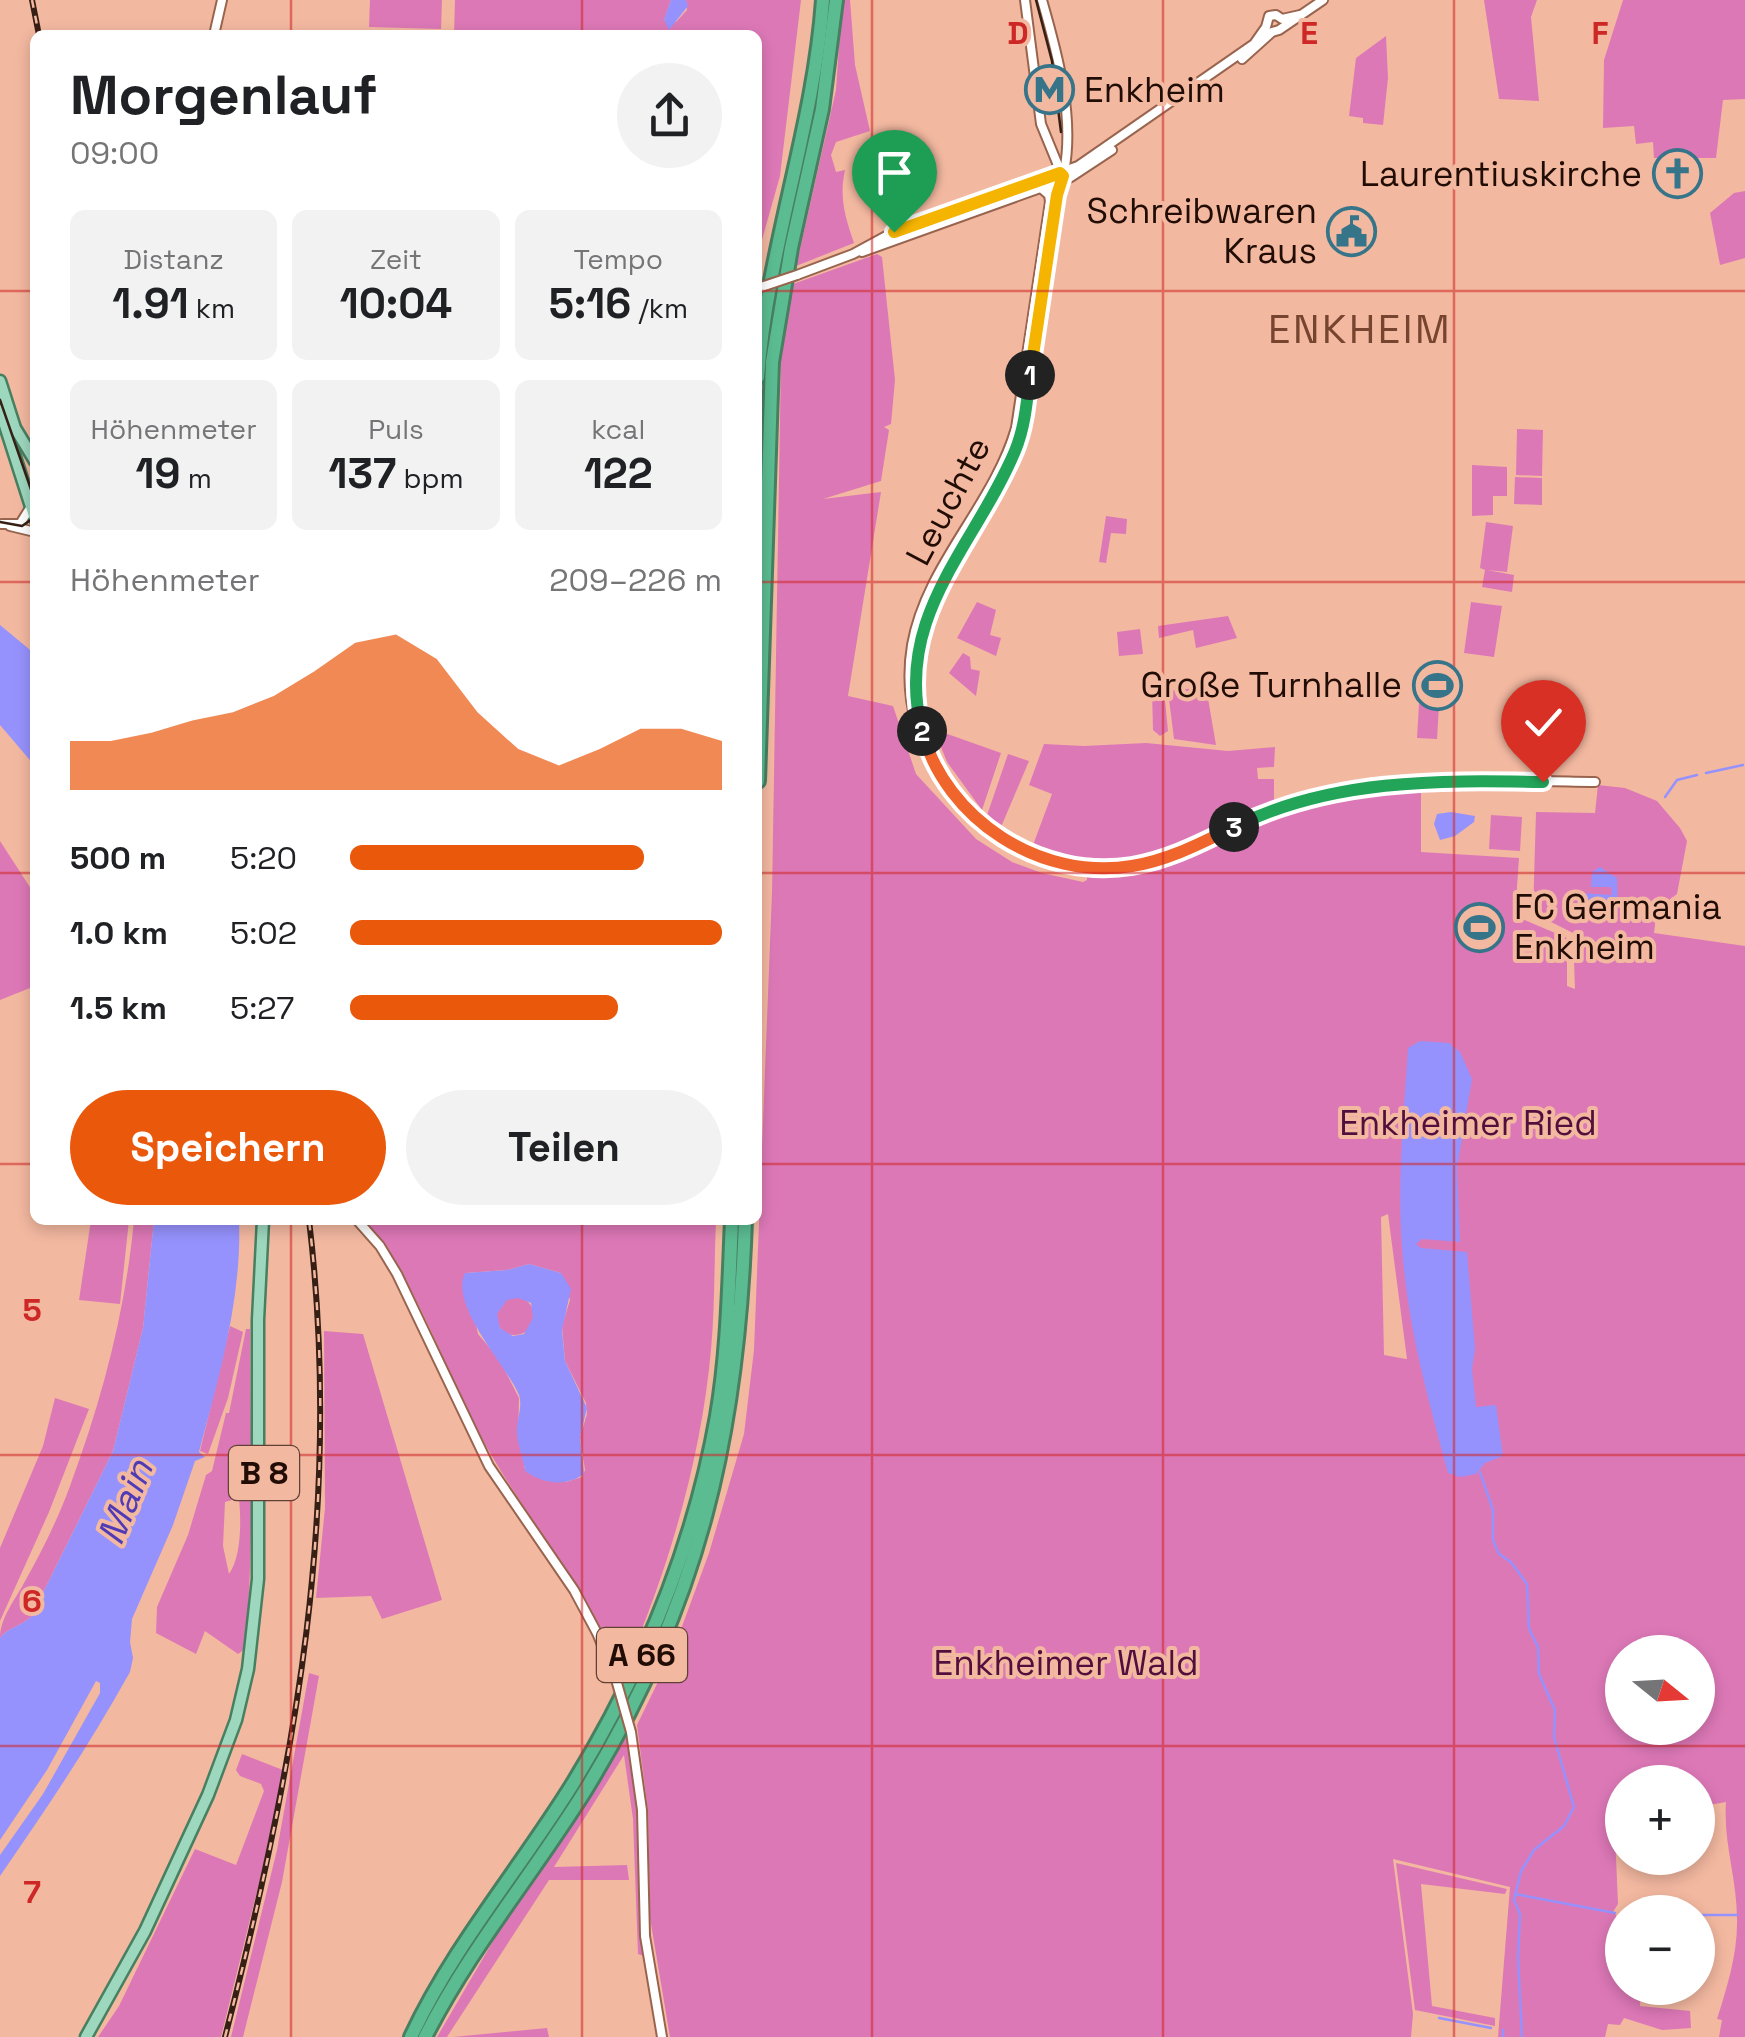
<!DOCTYPE html>
<html lang="de">
<meta charset="utf-8">
<style>
body{margin:0;font-family:"Space Grotesk",sans-serif;background:#f2f2f2;color:#202124;height:100vh;display:flex;flex-direction:column;font-size:38px;white-space:nowrap}
*{box-sizing:border-box;margin:0}
p{font-size:32px;color:#757577}
.icon{flex:none;width:55px;height:55px;fill:none;stroke:currentColor;stroke-width:2;stroke-linecap:round;stroke-linejoin:round}
.map{position:relative;flex:1;overflow:hidden}
.sheet{position:absolute;left:30px;top:30px;width:732px;height:1195px;display:flex;flex-direction:column;background:#fff;border-radius:15px;box-shadow:0 5px 15px #0003}
.sheet>*{flex:none}
.needle{width:65px;rotate:108deg}
.fabs{position:absolute;left:1605px;top:1635px;display:grid;gap:20px}
.fabs a{display:grid;place-items:center;width:110px;height:110px;border-radius:50%;background:#fff;box-shadow:0 5px 15px #0003;font-size:50px}
.pin{position:absolute;display:grid;place-items:center;width:85px;height:85px;color:#fff;margin:-102px -42px;border-radius:50% 50% 50% 0;rotate:-45deg;box-shadow:0 0 10px #0007}
.pin .icon{rotate:45deg}
.km{position:absolute;width:50px;height:50px;margin:-25px;border-radius:50%;background:#222;color:#fff;font-size:28px;line-height:50px;text-align:center}
.round{display:grid;place-items:center;flex:none;width:105px;height:105px;border-radius:52px;background:#f2f2f2}
.overview{display:flex;align-items:center;justify-content:space-between;height:170px;padding:0 40px}
h1{font-size:55px;font-weight:700;line-height:75px}
.figures{display:grid;grid-template-columns:repeat(3,1fr);gap:15px;height:170px;padding:10px 40px}
.figures div{display:grid;align-content:center;border-radius:15px;background:#f2f2f2;text-align:center}
.figures b{font-size:42px;font-weight:700}
.figures small{font-size:28px;font-weight:400}
.figures p{font-size:28px}
.chart{height:280px;padding:20px 40px}
.chart p{display:flex;justify-content:space-between}
.chart svg{width:100%;height:180px;margin-top:10px;fill:#ea580c;opacity:.7}
.button{display:flex;gap:20px;margin-top:auto;padding:20px 40px}
.button a{flex:1;height:115px;border-radius:60px;background:#ea580c;color:#fff;font-size:40px;font-weight:700;line-height:115px;text-align:center}
.button a+a{background:#f2f2f2;color:#202124}
ul{padding:0 40px;list-style:none;font-size:32px}
li{display:grid;grid-template-columns:160px 120px 1fr;align-items:center;height:75px}
li i{height:25px;border-radius:12px;background:#ea580c}
.map>svg:first-child{display:block}
.green{fill:#dd78b7;fill-rule:evenodd}
.water{fill:#9692fd;fill-rule:evenodd}
.lines{fill:none;stroke-linecap:round;stroke-linejoin:round}
.stream{stroke:#9692fd;stroke-width:2.5}
.tertiary-casing{stroke:#99644e;stroke-width:12}
.secondary-casing{stroke:#99644e;stroke-width:12}
.primary-casing{stroke:#477f61;stroke-width:15}
.motorway-casing{stroke:#477f61;stroke-width:18}
.tertiary{stroke:#fff;stroke-width:8}
.secondary{stroke:#fff;stroke-width:8}
.primary{stroke:#9dd7be;stroke-width:10}
.motorway{stroke:#5bbc92;stroke-width:12}
.tram{stroke:#361f15;stroke-width:2.5}
.rail-casing{stroke:#361f15;stroke-width:6}
.rail{stroke:#f3b8a0;stroke-width:2.5;stroke-dasharray:8;stroke-linecap:butt}
.tertiary-bridge-casing{stroke:#99644e;stroke-width:12;stroke-linecap:butt}
.secondary-bridge-casing{stroke:#99644e;stroke-width:12;stroke-linecap:butt}
.tertiary-bridge{stroke:#fff;stroke-width:8}
.secondary-bridge{stroke:#fff;stroke-width:8}
.split-1-casing{stroke:#fff;stroke-width:20}
.split-2-casing{stroke:#fff;stroke-width:20}
.split-3-casing{stroke:#fff;stroke-width:20}
.split-4-casing{stroke:#fff;stroke-width:20}
.split-1{stroke:#f5b400;stroke-width:12}
.split-2{stroke:#22a559;stroke-width:12}
.split-3{stroke:#f0652b;stroke-width:12}
.split-4{stroke:#22a559;stroke-width:12}
.grid{fill:none;stroke:#cd2726;stroke-width:2.5;stroke-opacity:0.55}
.labels{text-anchor:middle;stroke-width:8;stroke-linejoin:round;paint-order:stroke}
.shield{fill:#f3b8a0;stroke:#604034;stroke-width:2.5}
.shield-label{font-size:32px;font-weight:bold;fill:#210d05}
.poi-label{font-size:35px;fill:#210d05;stroke:#f3b8a0;text-anchor:end}
.street-label{font-size:35px;fill:#210d05;stroke:#f3b8a0}
.park-label{font-size:35px;fill:#520f3d;stroke:#f3b8a0}
.water-label{font-size:38px;font-style:italic;fill:#4f3bb6;stroke:#f3b8a0}
.quarter-label{font-size:40px;letter-spacing:2.5px;fill:#76442f;stroke:#f3b8a0}
.grid-label{font-size:32px;text-anchor:middle;font-weight:bold;fill:#cd2726;stroke:#f3b8a0;stroke-width:8;stroke-linejoin:round;paint-order:stroke}
</style>
<div class="map">
<svg width="1745" height="2037" viewBox="0 0 1745 2037">
<rect width="100%" height="100%" fill="#f3b8a0"/>
<g class="green">
<polygon points="370,0 442,0 441,29 369,27"/>
<polygon points="455,0 671,0 664,20 676,22 687,10 686,0 801,0 780,176 758,254 758,35 454,35"/>
<path d="M 842,0 L 850,0 L 855,65 L 870,131 L 836,142 L 831,155 L 836,172 L 845,170 C 839,198 845,216 854,243 L 796,266 L 836,90 Z"/>
<polygon points="1484,0 1537,0 1531,17 1539,101 1499,99"/>
<polygon points="1623,0 1745,0 1745,99 1723,100 1716,158 1654,158 1653,142 1636,144 1634,126 1603,128 1604,60"/>
<polygon points="1386,36 1388,78 1383,125 1363,123 1363,118 1349,116 1356,58"/>
<polygon points="1745,191 1745,258 1720,265 1710,213 1734,193"/>
<path d="M 877,254 L 882,257 L 895,380 L 891,424 L 884,427 L 889,430 L 881,481 L 823,499 L 881,492 L 848,696 L 893,706 L 916,774 L 976,839 L 1012,862 L 1042,873 L 1083,882 L 1087,880 L 1086,862 L 1033,845 L 1052,794 L 1029,785 L 1044,744 L 1084,746 L 1146,743 L 1228,751 L 1275,747 L 1274,767 L 1257,768 L 1258,779 L 1274,779 L 1274,802 L 1243,814 L 1244,825 C 1309,803 1352,791 1421,791 L 1421,852 L 1519,858 L 1515,916 L 1567,938 L 1567,986 L 1575,989 L 1573,933 L 1533,913 L 1536,812 L 1595,813 L 1598,785 L 1625,788 L 1657,801 L 1680,828 L 1687,841 L 1677,894 L 1657,909 L 1654,933 L 1745,946 L 1745,2037 L 1719,2037 L 1722,2020 L 1717,2019 C 1727,1988 1738,1952 1737,1919 C 1737,1879 1723,1842 1726,1802 L 1698,1807 L 1698,1782 L 1622,1782 L 1622,1820 L 1617,1821 L 1614,1811 L 1618,1904 L 1613,1912 L 1616,1915 L 1614,1979 L 1622,1976 L 1622,1988 L 1641,1988 L 1640,2006 L 1690,2011 L 1691,2028 L 1662,2030 L 1624,2018 L 1620,2025 L 1608,2024 L 1605,2037 L 1498,2037 L 1510,1887 L 1393,1859 L 1413,2014 L 1411,2037 L 670,2037 L 650,1918 L 648,1811 L 637,1725 L 673,1651 L 709,1553 L 744,1434 L 754,1350 L 772,893 L 781,361 L 793,284 ZM 1388,1214 L 1407,1359 L 1406,1359 L 1384,1355 L 1381,1217 ZM 1622,1652 L 1698,1652 L 1698,1728 L 1622,1728 Z"/>
<polygon points="1517,429 1543,430 1542,476 1516,475"/>
<polygon points="1472,465 1507,467 1507,496 1493,496 1493,515 1472,516"/>
<polygon points="1515,477 1542,478 1542,505 1514,504"/>
<polygon points="1106,516 1127,519 1126,534 1111,533 1106,563 1099,562"/>
<polygon points="1486,522 1513,526 1507,572 1487,570 1514,575 1512,592 1482,587 1485,570 1480,568"/>
<polygon points="977,602 996,610 990,635 1001,638 996,656 957,638"/>
<polygon points="1471,602 1502,606 1494,657 1464,653"/>
<polygon points="1228,616 1237,638 1196,648 1193,630 1159,638 1158,626"/>
<polygon points="1140,629 1143,654 1119,656 1117,632"/>
<polygon points="963,653 970,657 971,669 980,671 976,696 949,673"/>
<polygon points="1206,687 1216,745 1174,739 1168,691"/>
<polygon points="1152,690 1164,690 1168,731 1160,736 1153,730"/>
<polygon points="1419,704 1439,705 1437,739 1417,738"/>
<polygon points="939,731 1001,753 982,810 947,762 937,737"/>
<polygon points="1008,754 1029,761 1001,827 986,818"/>
<polygon points="1491,815 1522,817 1520,851 1489,849"/>
<polygon points="0,841 35,895 35,986 0,1000"/>
<polygon points="91,1220 129,1220 120,1304 79,1300"/>
<path d="M 134,1220 L 154,1220 L 143,1328 L 113,1451 L 31,1617 C 21,1626 7,1628 0,1638 C 0,1618 15,1600 24,1583 C 41,1553 58,1519 70,1486 C 102,1399 125,1314 134,1220 Z"/>
<path d="M 363,1220 L 716,1220 C 714,1263 715,1307 711,1350 C 701,1460 669,1567 626,1668 L 620,1668 C 582,1581 523,1515 479,1433 C 441,1361 417,1281 363,1220 ZM 529,1264 L 561,1273 L 570,1300 L 562,1326 L 565,1361 L 586,1403 L 587,1414 L 580,1437 L 585,1470 L 582,1477 L 566,1482 L 524,1468 L 524,1456 L 518,1439 L 519,1398 L 499,1359 L 478,1334 L 465,1273 L 507,1270 Z"/>
<circle cx="515" cy="1316" r="19"/>
<polygon points="230,1326 243,1332 228,1398 208,1454 200,1451"/>
<path d="M 246,1329 L 250,1329 C 250,1435 255,1543 245,1649 L 238,1654 L 205,1631 L 196,1654 L 156,1633 L 157,1607 L 188,1535 L 206,1475 L 212,1471 L 226,1413 L 229,1413 ZM 239,1498 C 241,1519 242,1556 229,1574 L 223,1546 L 225,1502 Z"/>
<polygon points="324,1331 363,1334 442,1600 382,1619 371,1596 316,1598 325,1508"/>
<polygon points="55,1398 89,1409 49,1512 0,1621 0,1548 43,1446"/>
<polygon points="309,1673 319,1676 282,1882 243,2037 231,2037 277,1850"/>
<polygon points="626,1737 637,1799 644,1956 638,1954 633,1819 624,1755 554,1867 627,1865 629,1880 549,1880 447,2037 437,2037 499,1931"/>
<polygon points="242,1754 283,1770 263,1867 221,2037 98,2037 119,2006 195,1849 236,1865 264,1791 261,1784 240,1776 236,1770"/>
<polygon points="1396,1863 1507,1889 1505,1894 1421,1884 1432,2006 1495,2018 1495,2026 1415,2010"/>
<polygon points="547,2028 549,2037 453,2037"/>
</g>
<g class="water">
<polygon points="671,0 686,0 688,6 669,30 664,19"/>
<polygon points="0,625 35,654 35,766 0,725"/>
<polygon points="1451,812 1475,816 1474,822 1455,836 1440,840 1434,824 1437,814"/>
<polygon points="1600,867 1617,878 1618,911 1581,909 1581,893 1612,895 1611,887 1591,887 1592,872"/>
<path d="M 1420,1041 L 1449,1043 L 1460,1052 L 1472,1079 L 1457,1169 L 1460,1242 L 1422,1239 L 1416,1244 L 1421,1248 L 1467,1252 L 1475,1349 L 1472,1369 L 1476,1407 L 1496,1405 L 1503,1456 L 1485,1463 L 1476,1474 L 1460,1477 L 1448,1473 C 1428,1399 1407,1324 1402,1247 C 1397,1181 1404,1114 1408,1048 Z"/>
<path d="M 154,1220 L 239,1220 C 242,1299 219,1376 199,1452 L 205,1457 L 195,1461 L 173,1525 L 132,1619 L 130,1642 L 133,1658 L 130,1672 C 90,1744 47,1808 0,1876 L 0,1855 L 43,1794 L 100,1693 L 100,1683 L 96,1681 L 47,1770 L 0,1840 L 0,1638 C 7,1628 21,1626 31,1617 L 113,1451 L 143,1328 Z"/>
<path d="M 529,1264 L 561,1273 L 571,1289 L 562,1330 L 565,1361 L 587,1408 L 580,1437 L 584,1474 C 566,1487 543,1484 525,1471 C 524,1461 517,1442 517,1434 C 516,1421 523,1407 519,1395 C 506,1365 449,1305 465,1273 L 507,1270 ZM 518,1298 L 531,1303 L 533,1318 L 524,1334 L 513,1336 L 500,1328 L 497,1314 L 507,1300 Z"/>
</g>
<g class="lines">
<g class="stream">
<polyline points="1706,773 1743,765"/>
<polyline points="1665,797 1677,780 1697,775"/>
<polyline points="1480,1472 1493,1510 1493,1540 1499,1554 1511,1562 1527,1584 1529,1629 1538,1647 1539,1674 1555,1710 1554,1737 1574,1807 1564,1826 1534,1850 1521,1871 1514,1900 1520,1914 1518,1958 1522,2037"/>
<polyline points="1515,1894 1615,1913"/>
<polyline points="1698,1915 1737,1915"/>
<polyline points="1439,2018 1491,2028"/>
<polyline points="1503,2037 1503,2030"/>
</g>
<defs>
<g id="tertiary">
<polyline points="214,35 222,0"/>
<path d="M 1041,188 L 1049,195 L 1050,202 L 1016,428 C 994,505 926,565 912,645 C 903,699 918,751 953,793 C 1004,855 1084,885 1163,859 C 1191,850 1218,834 1245,821 C 1277,806 1311,796 1346,789 C 1427,775 1513,781 1595,782"/>
<polyline points="2,524 20,524 30,508"/>
<polyline points="10,526 35,532"/>
<polyline points="923,734 915,682 921,633 937,592 1018,441 1061,181"/>
<polyline points="357,1220 380,1246 397,1274 489,1466 574,1590 597,1633 615,1676"/>
<polyline points="631,1732 642,1810 645,1936 662,2037"/>
</g>
<g id="secondary">
<polyline points="1025,0 1041,124 1062,175"/>
<path d="M 1042,0 C 1057,52 1075,117 1064,172"/>
<polyline points="1242,59 1272,32 1279,30 1323,0"/>
<polyline points="862,252 1071,177 1112,150"/>
<polyline points="797,275 853,254 888,235 1078,166 1254,44 1266,27 1269,16 1276,15 1282,19 1300,15"/>
</g>
<g id="primary">
<polyline points="0,381 15,428 35,461"/>
<polyline points="0,410 35,519"/>
<polyline points="86,2037 145,1931 208,1795 236,1720 248,1669 258,1579 258,1320 263,1220"/>
</g>
<g id="motorway">
<path d="M 758,377 C 767,249 814,128 823,0"/>
<polyline points="758,781 772,362 791,248 822,109 836,0"/>
<path d="M 411,2037 C 454,1945 521,1868 574,1782 C 643,1669 694,1547 717,1416 C 728,1352 729,1286 732,1220"/>
<path d="M 425,2037 C 470,1948 534,1873 586,1789 C 699,1605 738,1434 745,1220"/>
</g>
</defs>
<use href="#tertiary" class="tertiary-casing"/>
<use href="#secondary" class="secondary-casing"/>
<use href="#primary" class="primary-casing"/>
<use href="#motorway" class="motorway-casing"/>
<use href="#tertiary" class="tertiary"/>
<use href="#secondary" class="secondary"/>
<use href="#primary" class="primary"/>
<use href="#motorway" class="motorway"/>
<g class="tram">
<polyline points="1036,0 1052,61 1061,132"/>
<polyline points="0,400 35,501"/>
<polyline points="0,522 22,526 35,517"/>
</g>
<defs>
<g id="rail">
<polyline points="32,0 39,35"/>
<path d="M 225,2037 C 296,1763 343,1504 309,1220"/>
</g>
</defs>
<use href="#rail" class="rail-casing"/>
<use href="#rail" class="rail"/>
<defs>
<polyline id="tertiary-bridge" points="615,1676 631,1732"/>
<polyline id="secondary-bridge" points="758,288 797,275"/>
</defs>
<use href="#tertiary-bridge" class="tertiary-bridge-casing"/>
<use href="#secondary-bridge" class="secondary-bridge-casing"/>
<use href="#tertiary-bridge" class="tertiary-bridge"/>
<use href="#secondary-bridge" class="secondary-bridge"/>
</g>
<g class="lines">
<defs>
<polyline id="split-1" points="894,232 1060,173 1063,176 1057,195 1030,375"/>
<path id="split-2" d="M 922,731 C 893,616 974,548 1015,451 C 1025,427 1027,401 1030,375"/>
<path id="split-3" d="M 922,731 C 946,820 1041,881 1132,866 C 1169,860 1201,843 1234,827"/>
<path id="split-4" d="M 1234,827 C 1331,779 1437,780 1543,782"/>
</defs>
<use href="#split-1" class="split-1-casing"/>
<use href="#split-2" class="split-2-casing"/>
<use href="#split-3" class="split-3-casing"/>
<use href="#split-4" class="split-4-casing"/>
<use href="#split-1" class="split-1"/>
<use href="#split-2" class="split-2"/>
<use href="#split-3" class="split-3"/>
<use href="#split-4" class="split-4"/>
</g>
<path class="grid" d="M 291,0 L 291,35M 582,0 L 582,35M 872,0 L 872,2037M 1163,0 L 1163,2037M 1454,0 L 1454,2037M 0,291 L 35,291M 758,291 L 1745,291M 0,582 L 35,582M 758,582 L 1745,582M 0,873 L 35,873M 758,873 L 1745,873M 0,1164 L 35,1164M 758,1164 L 1745,1164M 291,1220 L 291,2037M 582,1220 L 582,2037M 0,1455 L 1745,1455M 0,1746 L 1745,1746"/>
<defs>
<symbol id="metro-ring" viewBox="-11 -11 22 22"><circle r="9.5" fill="#f3b8a0" stroke="#36748a" stroke-width="1.5"/><path d="M-5.5 5V-5H-3L0 0L3-5H5.5V5H3V-.5L0 4L-3-.5V5Z" fill="#36748a"/></symbol>
<symbol id="church-ring" viewBox="-11 -11 22 22"><circle r="9.5" fill="#f3b8a0" stroke="#36748a" stroke-width="1.5"/><path d="M-1.2-6h2.4v3.5h3.3v2.4h-3.3V6h-2.4V-.1h-3.3v-2.4h3.3Z" fill="#36748a"/></symbol>
<symbol id="civic-ring" viewBox="-11 -11 22 22"><circle r="9.5" fill="#f3b8a0" stroke="#36748a" stroke-width="1.5"/><path d="M-.6-6.5H3V-4.5H.6V-3L4-1V1h2V6H-6V1h2V-1L-.6-3ZM-1.2 2.5V6h2.4V2.5Z" fill="#36748a"/></symbol>
<symbol id="stadium-ring" viewBox="-11 -11 22 22"><circle r="9.5" fill="#f3b8a0" stroke="#36748a" stroke-width="1.5"/><path d="M0-5a6.5 5 0 1 0 0 10a6.5 5 0 1 0 0-10ZM-3.5-1.8h7v3.6h-7Z" fill="#36748a"/></symbol>
</defs>
<g fill-rule="evenodd">
<use href="#metro-ring" x="1022" y="62" width="55" height="55"/>
<use href="#church-ring" x="1650" y="146" width="55" height="55"/>
<use href="#civic-ring" x="1324" y="204" width="55" height="55"/>
<use href="#stadium-ring" x="1410" y="658" width="55" height="55"/>
<use href="#stadium-ring" x="1452" y="900" width="55" height="55"/>
</g>
<g class="labels">
<g class="shield">
<rect x="229" y="1446" width="70" height="54" rx="8"/>
<rect x="597" y="1628" width="90" height="54" rx="8"/>
</g>
<g class="shield-label">
<text x="264" y="1484">B 8</text>
<text x="642" y="1666">A 66</text>
</g>
<g class="poi-label">
<text x="1084" y="102" text-anchor="start">Enkheim</text>
<text x="1642" y="186">Laurentiuskirche</text>
<text x="1317" y="223">Schreibwaren<tspan x="1317" dy="40">Kraus</tspan></text>
<text x="1402" y="697">Große Turnhalle</text>
<text x="1514" y="919" text-anchor="start">FC Germania<tspan x="1514" dy="40">Enkheim</tspan></text>
</g>
<g class="street-label">
<text transform="translate(948 501) rotate(-62)" y="12">Leuchte</text>
</g>
<g class="park-label">
<text x="1468" y="1135">Enkheimer Ried</text>
<text x="1066" y="1675">Enkheimer Wald</text>
</g>
<g class="water-label">
<text transform="translate(125 1502) rotate(-68)" y="13">Main</text>
</g>
<g class="quarter-label">
<text x="1360" y="343">ENKHEIM</text>
</g>
</g>
<g class="grid-label">
<text x="1018" y="44">D</text>
<text x="1309" y="44">E</text>
<text x="1600" y="44">F</text>
<text x="32" y="1321">5</text>
<text x="32" y="1612">6</text>
<text x="32" y="1903">7</text>
</g>
</svg>
<div class="fabs">
<a><svg class="needle" viewBox="-14 -14 28 28"><path d="M0-13l5 13h-10z" fill="#e53935"/><path d="M0 13l5-13h-10z" fill="#757577"/></svg></a>
<a>+</a>
<a>−</a>
</div>
<div class="pin" style="left:894px;top:232px;background:#1e9e55"><svg class="icon" aria-label="arrive" viewBox="0 0 24 24"><path d="M6 21V4h12l-3 4 3 4H6"/></svg></div>
<div class="pin" style="left:1543px;top:782px;background:#d93025"><svg class="icon" aria-label="check" viewBox="0 0 24 24"><path d="M5 12l5 5 9-10"/></svg></div>
<b class="km" style="left:1030px;top:375px">1</b>
<b class="km" style="left:922px;top:731px">2</b>
<b class="km" style="left:1234px;top:827px">3</b>
<section class="sheet">
<div class="overview"><div><h1>Morgenlauf</h1><p>09:00</p></div><a class="round"><svg class="icon" aria-label="share" viewBox="0 0 24 24"><path d="M12 15V3M7 8l5-5 5 5M5 13v7h14v-7"/></svg></a></div>
<div class="figures">
<div><p>Distanz</p><b>1.91<small> km</small></b></div>
<div><p>Zeit</p><b>10:04</b></div>
<div><p>Tempo</p><b>5:16<small> /km</small></b></div>
</div>
<div class="figures">
<div><p>Höhenmeter</p><b>19<small> m</small></b></div>
<div><p>Puls</p><b>137<small> bpm</small></b></div>
<div><p>kcal</p><b>122</b></div>
</div>
<div class="chart"><p><span>Höhenmeter</span>209–226 m</p>
<svg viewBox="0 0 160 44" preserveAspectRatio="none"><path d="M0 44V32L10 32L20 30L30 27L40 25L50 21L60 15L70 8L80 6L90 12L100 25L110 34L120 38L130 34L140 29L150 29L160 32V44z"/></svg>
</div>
<ul>
<li><b>500 m</b>5:20<i style="width:79%"></i></li>
<li><b>1.0 km</b>5:02<i style="width:100%"></i></li>
<li><b>1.5 km</b>5:27<i style="width:72%"></i></li>
</ul>
<div class="button"><a>Speichern</a><a>Teilen</a></div>
</section>
</div>
